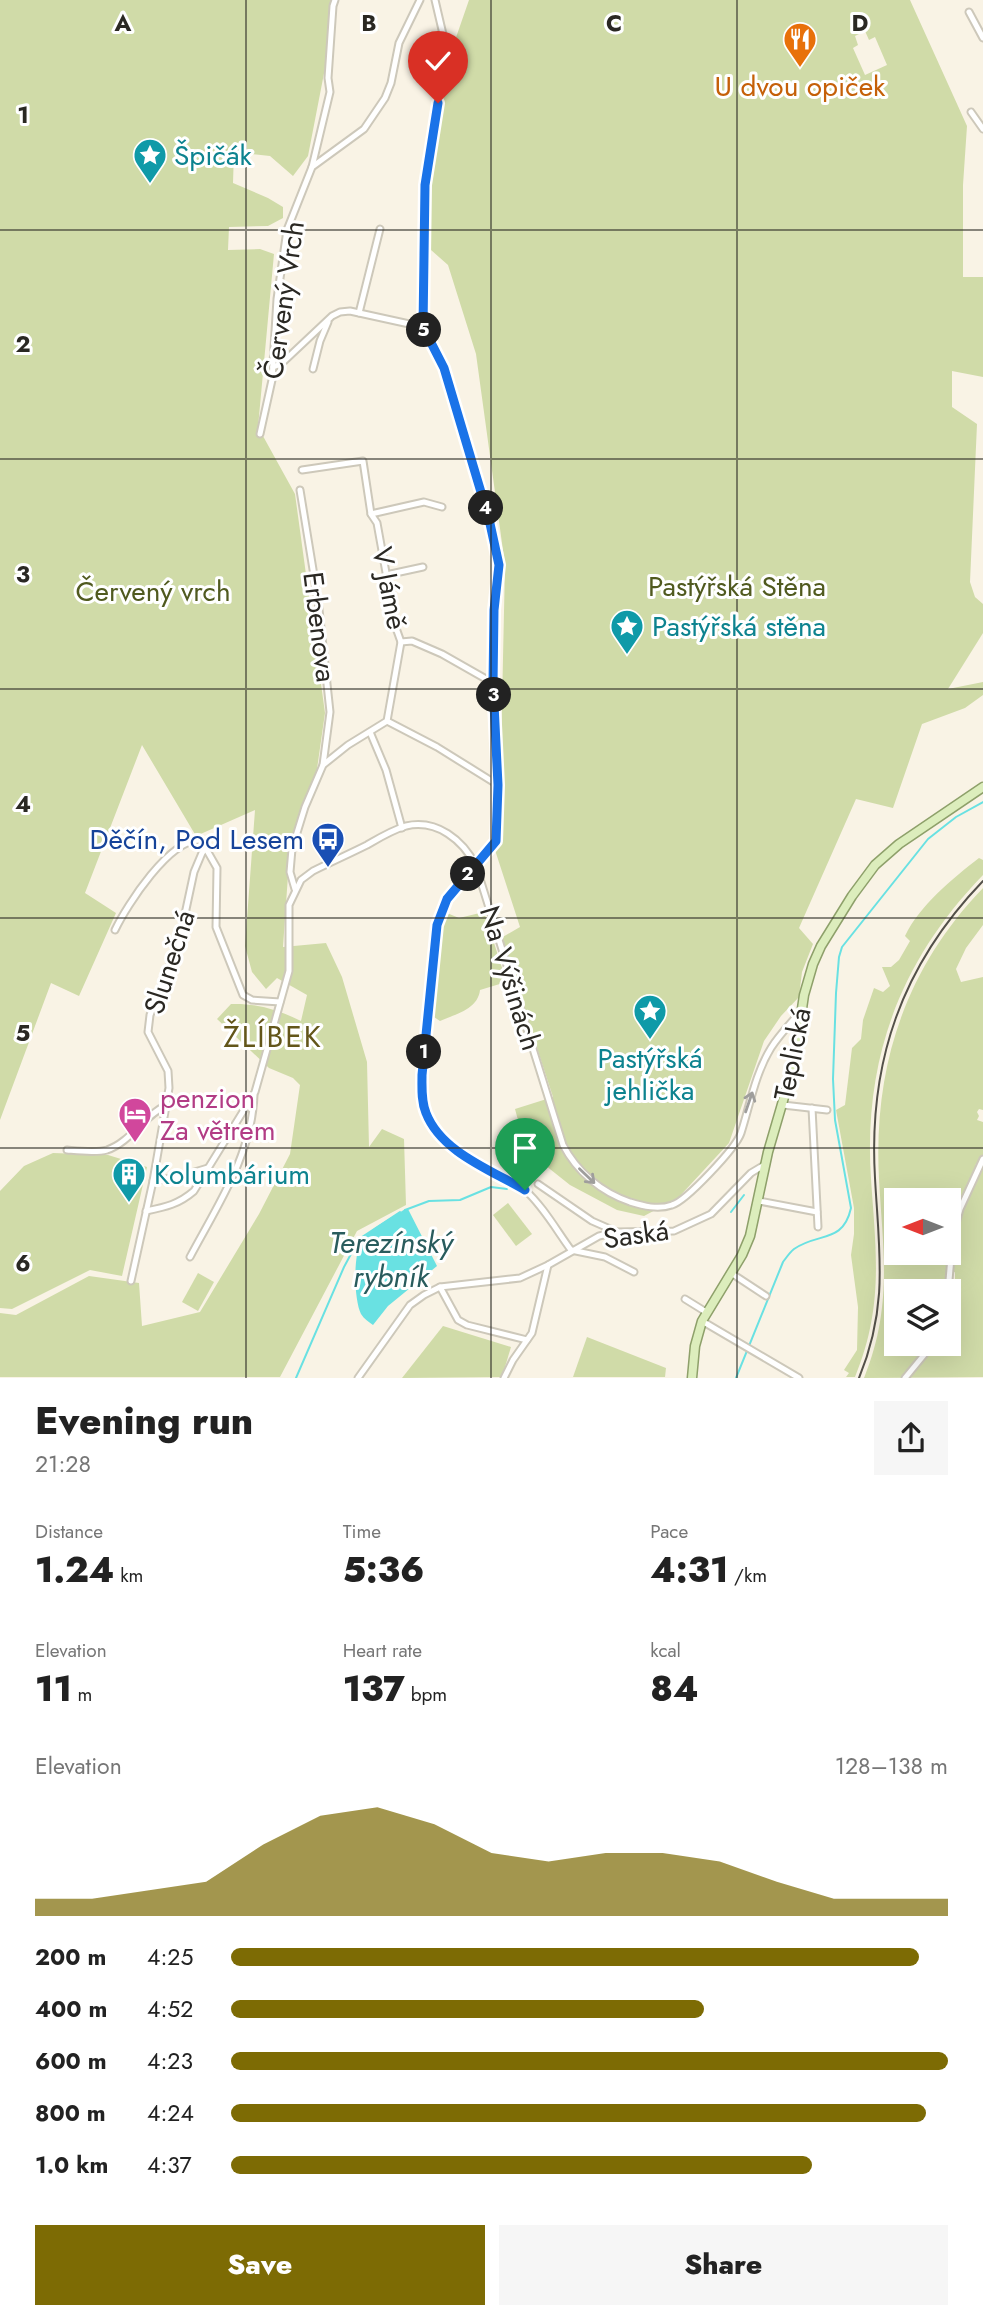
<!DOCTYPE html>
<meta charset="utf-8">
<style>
body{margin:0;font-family:Jost,sans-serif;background:#f6f6f6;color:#222;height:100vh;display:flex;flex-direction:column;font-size:26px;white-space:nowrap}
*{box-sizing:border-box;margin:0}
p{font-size:23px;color:#767676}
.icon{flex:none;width:38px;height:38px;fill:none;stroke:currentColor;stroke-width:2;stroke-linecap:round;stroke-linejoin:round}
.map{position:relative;height:1378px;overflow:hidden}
.details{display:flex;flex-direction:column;background:#fff;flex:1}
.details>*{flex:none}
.needle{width:46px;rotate:270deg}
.controls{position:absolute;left:884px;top:1188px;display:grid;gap:14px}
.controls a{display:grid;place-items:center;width:77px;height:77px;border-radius:0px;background:#fff;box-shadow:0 7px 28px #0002;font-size:35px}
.pin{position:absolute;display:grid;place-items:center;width:60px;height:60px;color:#fff;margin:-72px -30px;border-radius:50% 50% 50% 0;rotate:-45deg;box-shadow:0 0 7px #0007}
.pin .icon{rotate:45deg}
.km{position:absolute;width:35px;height:35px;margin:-18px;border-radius:50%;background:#222;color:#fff;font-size:19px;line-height:35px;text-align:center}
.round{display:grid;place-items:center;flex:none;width:74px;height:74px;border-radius:0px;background:#f6f6f6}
.overview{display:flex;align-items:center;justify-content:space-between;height:119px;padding:0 35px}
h1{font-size:38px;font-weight:800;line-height:52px}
.stats{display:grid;grid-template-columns:repeat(3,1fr);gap:10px;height:119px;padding:7px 35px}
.stats div{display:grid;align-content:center}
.stats b{font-size:35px;font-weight:800}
.stats small{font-size:19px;font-weight:400}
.stats p{font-size:19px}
.chart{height:196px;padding:14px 35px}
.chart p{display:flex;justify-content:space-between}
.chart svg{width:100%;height:126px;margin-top:7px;fill:#7d6b04;opacity:.7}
.action{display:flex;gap:14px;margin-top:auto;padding:14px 35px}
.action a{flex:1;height:80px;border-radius:0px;background:#7d6b04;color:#fff;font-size:28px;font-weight:800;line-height:80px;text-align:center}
.action a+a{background:#f6f6f6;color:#222}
ul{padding:0 35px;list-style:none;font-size:23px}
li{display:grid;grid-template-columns:112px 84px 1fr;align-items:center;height:52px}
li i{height:18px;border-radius:9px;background:#7d6b04}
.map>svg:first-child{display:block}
.green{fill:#d0dba8;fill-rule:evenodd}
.water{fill:#69e1e2}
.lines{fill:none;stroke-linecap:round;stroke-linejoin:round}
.stream{stroke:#69e1e2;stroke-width:2}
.minor-casing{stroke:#cdc8ba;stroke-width:9}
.primary-casing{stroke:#8ea06a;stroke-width:11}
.minor{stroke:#fff;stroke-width:5}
.primary{stroke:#dcedbc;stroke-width:8}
.rail{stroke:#54514a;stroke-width:2}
.oneway{stroke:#9f9e9c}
.route-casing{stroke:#fff;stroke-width:14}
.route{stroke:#1a73e8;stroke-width:9}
.grid{fill:none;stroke:#2a2823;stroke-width:2;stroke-opacity:0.55}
.labels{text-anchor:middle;stroke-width:6;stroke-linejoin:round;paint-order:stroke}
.food-label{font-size:28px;fill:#c56008;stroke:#fff}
.culture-label{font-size:28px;fill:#0d838f;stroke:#fff;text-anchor:start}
.street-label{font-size:28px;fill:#2a2823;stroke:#fff}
.park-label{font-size:28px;fill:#505a1f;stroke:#fff}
.transit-label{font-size:28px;fill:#164399;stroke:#fff;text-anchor:end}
.hotel-label{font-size:28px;fill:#b23c85;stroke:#fff;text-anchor:start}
.neighbourhood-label{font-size:30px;letter-spacing:2px;fill:#63561a;stroke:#fff}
.water-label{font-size:30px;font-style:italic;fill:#295c5d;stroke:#fff}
.grid-label{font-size:23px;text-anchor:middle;font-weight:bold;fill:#2a2823;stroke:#fff;stroke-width:6;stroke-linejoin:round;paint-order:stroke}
</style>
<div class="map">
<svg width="983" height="1378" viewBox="0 0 983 1378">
<rect width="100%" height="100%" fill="#f9f3e5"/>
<g class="green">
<path d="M 0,0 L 334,0 L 330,8 L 326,63 L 308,156 L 293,176 L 270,156 L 234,152 L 233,183 L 268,198 L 283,207 L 283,218 L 268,226 L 229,227 L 228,250 L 260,249 L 274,254 L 258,427 L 295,494 L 325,713 L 317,769 L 295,830 L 289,861 L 283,947 L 326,943 L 342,977 L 367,1062 L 369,1147 L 382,1129 L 404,1139 L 406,1205 L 357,1231 L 280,1377 L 0,1377 L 0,1313 L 16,1315 L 89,1276 L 139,1283 L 142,1326 L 200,1312 L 259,1214 L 290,1154 L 300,1085 L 293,1078 L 269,1068 L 217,1019 L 231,1004 C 256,1003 279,1010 301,1021 L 307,995 L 277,978 L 266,989 L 252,972 L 245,946 L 255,810 L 196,836 L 142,745 L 85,893 L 116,913 L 79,996 L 51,983 L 0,1120 Z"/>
<path d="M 469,0 L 910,0 L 967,126 L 963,185 L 963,277 L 983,277 L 983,377 L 952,371 L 952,407 L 977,424 L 970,582 L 975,597 L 983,604 L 983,633 L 948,689 L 983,682 L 983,695 L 965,708 L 922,724 L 893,808 L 856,799 L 799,928 L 813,944 L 802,972 L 799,997 L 781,1016 L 764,1041 L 729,1143 L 678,1198 L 644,1216 L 617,1210 L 570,1185 L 526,1150 L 515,1109 L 553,1097 L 501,938 L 520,927 L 495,850 L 499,844 L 505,565 L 476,354 L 448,265 L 431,250 L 428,213 L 432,166 L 452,49 ZM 865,31 L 869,40 L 875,37 L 887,65 L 865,75 L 853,48 L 858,45 L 855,36 Z"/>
<path d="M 979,858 L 983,860 L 983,875 C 900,961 863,1060 871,1179 C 876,1253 884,1306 855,1377 L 846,1377 L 849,1373 L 844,1370 L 857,1350 L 858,1307 L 851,1255 L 854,1234 L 854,1208 L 836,1110 L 845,1105 L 852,1048 L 861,1039 L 863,1020 L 874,988 L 883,992 L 890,986 L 882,967 L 891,967 L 899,960 L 910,941 L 905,936 C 920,905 952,879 979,858 Z"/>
<path d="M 983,888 L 983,925 L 966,948 L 956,969 L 961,982 L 983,977 L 983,1110 L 979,1109 L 977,1112 L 979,1116 L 977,1120 L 983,1122 L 983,1159 L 976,1164 L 971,1178 L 974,1180 L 983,1163 L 983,1377 L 864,1378 C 893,1306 883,1252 879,1179 C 873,1067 905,969 983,888 ZM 969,1195 L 959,1224 L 951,1238 L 948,1238 L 948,1253 L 896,1253 L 896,1200 L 948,1200 L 950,1223 L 955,1220 L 956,1217 L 952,1215 L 958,1204 L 958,1196 ZM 955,1272 L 955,1339 L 951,1338 L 949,1329 L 948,1344 L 896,1344 L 896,1292 L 946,1291 L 948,1275 Z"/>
<path d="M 484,912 L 506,980 L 503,983 L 480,990 C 478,1009 456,1014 440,1021 L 434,1017 L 433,1011 L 442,924 L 447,913 L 459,918 Z"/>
<polygon points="53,1153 108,1155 147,1167 122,1276 90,1270 12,1309 0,1308 0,1191 24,1166"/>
<polygon points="508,1203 532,1234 516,1246 493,1215"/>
<polygon points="198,1273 214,1282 198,1311 182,1302"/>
<polygon points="443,1326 511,1347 502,1377 402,1378"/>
<polygon points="587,1337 666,1368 665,1377 573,1377"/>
</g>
<path class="water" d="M 405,1209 L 408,1209 L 437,1266 L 388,1306 L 373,1325 C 369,1322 364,1319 361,1314 C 354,1300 353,1256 361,1242 C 369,1228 392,1218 405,1209 Z"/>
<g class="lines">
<g class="stream">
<polyline points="405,1210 429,1201 460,1200 491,1187 507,1189"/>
<polyline points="731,1212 744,1195"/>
<polyline points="296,1378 344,1267 359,1239 400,1212"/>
<path d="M 736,1378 L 783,1262 C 786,1258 790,1252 794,1249 C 818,1232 843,1244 851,1208 L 835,1120 L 833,1079 L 836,993 L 839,957 L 842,947 L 928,839 L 956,817 L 983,802"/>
</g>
<defs>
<g id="minor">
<path d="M 435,0 L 446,47 L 425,185 L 423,327 L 444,368 L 490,522 L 499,565 L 494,610 L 493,683 L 498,785 L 496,841 L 447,899 L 437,925 L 422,1075 C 423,1140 452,1147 502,1177 C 509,1181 519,1185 525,1190 C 543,1206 557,1231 571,1250"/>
<polyline points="969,12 983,38"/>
<polyline points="971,112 983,129"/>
<polyline points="312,167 330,92 328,78 333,6 335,0"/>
<polyline points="359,313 380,229"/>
<polyline points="273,367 281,364 332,316 340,312 350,311 423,327"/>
<polyline points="313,369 320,341 328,322"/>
<polyline points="260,434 272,380 277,299 287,230 312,167 364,129 385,98 391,83 399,43 420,0"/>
<polyline points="300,490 318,600 330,712 323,765"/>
<polyline points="371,514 424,502 442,507"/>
<polyline points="386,575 423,567"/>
<polyline points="401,642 412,641 442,654 493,683"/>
<polyline points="387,721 437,747 498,785"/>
<polyline points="370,732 386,770 402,828"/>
<polyline points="295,889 290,872 292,849 305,807 323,765 348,745 387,721 401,642 396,628 377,523 371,514 363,461 302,470"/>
<path d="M 115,930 C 127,905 170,838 201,840 L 217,868 L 216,927 L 243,995 L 252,1000 L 280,1002"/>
<polyline points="783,1105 827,1110"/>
<polyline points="812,1108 818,1227"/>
<path d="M 67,1150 C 79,1151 96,1153 107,1150 C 131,1142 144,1115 167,1105"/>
<polyline points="153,1181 178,1177 208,1168"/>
<polyline points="538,1184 592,1221 617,1232"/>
<polyline points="759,1201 817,1212"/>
<path d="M 146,1211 C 166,1207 179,1204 194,1191 L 255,1092 L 289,971 L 289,905 L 301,880 L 313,871 C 331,862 349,854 367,845 C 379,838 392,830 406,826 C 437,819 463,840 476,866 L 563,1145 C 577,1172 601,1192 630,1202 C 643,1206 658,1210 672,1205 C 686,1201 736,1148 741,1133 C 750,1105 755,1074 771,1048 C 779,1035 791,1023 801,1011"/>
<polyline points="571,1250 605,1257 634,1272"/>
<path d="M 190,1257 C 217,1206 252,1155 254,1095"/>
<polyline points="731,1273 766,1296"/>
<polyline points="131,1281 153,1181 169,1088 168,1071 148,1032 150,1015 179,942 194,872 202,853 206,848"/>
<polyline points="440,1287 458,1320 467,1325 527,1340"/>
<polyline points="948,1292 953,1234 960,1209 983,1159"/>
<polyline points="685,1299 706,1312"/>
<polyline points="702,1321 799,1378"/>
<polyline points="358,1378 410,1305 424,1295 440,1287 520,1278 548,1265 599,1236 617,1232 674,1231 711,1214 751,1173 766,1164"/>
<polyline points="504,1378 513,1360 532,1333 548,1265"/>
<polyline points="905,1378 933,1344"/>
</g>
<polyline id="primary" points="692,1378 695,1346 702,1321 742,1255 750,1236 768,1152 794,1063 804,995 813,964 821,946 852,896 875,865 899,844 983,787"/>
</defs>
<use href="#minor" class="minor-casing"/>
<use href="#primary" class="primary-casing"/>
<use href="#minor" class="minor"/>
<use href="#primary" class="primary"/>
<path class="rail" d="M 859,1378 C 889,1305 879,1252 875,1178 C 868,1062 902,965 983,881"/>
</g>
<defs><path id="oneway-shaft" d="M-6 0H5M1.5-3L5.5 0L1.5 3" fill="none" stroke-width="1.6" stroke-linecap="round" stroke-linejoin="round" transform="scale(1.75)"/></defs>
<g class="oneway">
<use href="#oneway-shaft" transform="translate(749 1102) rotate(-71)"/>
<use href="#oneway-shaft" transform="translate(587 1176) rotate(44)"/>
</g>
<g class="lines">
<defs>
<path id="route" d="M 438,103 L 425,185 L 423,327 L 444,368 L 489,519 L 499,565 L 494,610 L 493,684 L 498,785 L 496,841 L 447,899 L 437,925 L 422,1075 C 422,1087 421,1101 426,1113 C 441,1152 491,1170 525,1190"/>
</defs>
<use href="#route" class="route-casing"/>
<use href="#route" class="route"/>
</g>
<path class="grid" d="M 246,0 L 246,1378M 491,0 L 491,1378M 737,0 L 737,1378M 0,230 L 983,230M 0,459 L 983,459M 0,689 L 983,689M 0,918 L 983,918M 0,1148 L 983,1148"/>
<defs>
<symbol id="restaurant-pin" viewBox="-11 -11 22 30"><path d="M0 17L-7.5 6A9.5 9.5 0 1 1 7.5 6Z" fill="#e8710a" stroke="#fff"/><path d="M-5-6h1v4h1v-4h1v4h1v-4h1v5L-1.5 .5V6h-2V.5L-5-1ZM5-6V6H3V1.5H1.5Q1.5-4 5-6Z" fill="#fff"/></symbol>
<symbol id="sight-pin" viewBox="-11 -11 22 30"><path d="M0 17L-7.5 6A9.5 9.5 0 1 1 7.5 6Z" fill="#0f9aa8" stroke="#fff"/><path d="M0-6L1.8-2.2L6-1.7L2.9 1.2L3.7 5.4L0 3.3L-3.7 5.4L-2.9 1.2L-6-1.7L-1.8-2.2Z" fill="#fff"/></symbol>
<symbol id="bus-pin" viewBox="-11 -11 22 30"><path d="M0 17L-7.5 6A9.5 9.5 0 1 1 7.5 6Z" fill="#1a4fb4" stroke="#fff"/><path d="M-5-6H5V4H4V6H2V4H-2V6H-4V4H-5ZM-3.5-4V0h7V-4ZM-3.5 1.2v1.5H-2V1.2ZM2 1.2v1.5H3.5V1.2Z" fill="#fff"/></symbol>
<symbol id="hotel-pin" viewBox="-11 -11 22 30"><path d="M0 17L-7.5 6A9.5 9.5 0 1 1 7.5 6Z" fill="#d1479c" stroke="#fff"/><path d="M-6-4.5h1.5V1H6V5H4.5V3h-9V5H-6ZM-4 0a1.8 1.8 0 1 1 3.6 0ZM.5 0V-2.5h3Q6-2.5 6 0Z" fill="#fff"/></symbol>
<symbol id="building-pin" viewBox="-11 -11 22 30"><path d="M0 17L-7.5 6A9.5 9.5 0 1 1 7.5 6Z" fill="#0f9aa8" stroke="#fff"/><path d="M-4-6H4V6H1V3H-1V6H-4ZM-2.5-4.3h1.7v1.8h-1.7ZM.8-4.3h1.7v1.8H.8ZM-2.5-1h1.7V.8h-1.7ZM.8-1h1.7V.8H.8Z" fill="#fff"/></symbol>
</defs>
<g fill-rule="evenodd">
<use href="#restaurant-pin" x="781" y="20" width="38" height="52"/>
<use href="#sight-pin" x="131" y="136" width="38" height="52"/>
<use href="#sight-pin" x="608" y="607" width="38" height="52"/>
<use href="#bus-pin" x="309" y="820" width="38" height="52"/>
<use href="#sight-pin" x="631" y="992" width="38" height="52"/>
<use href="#hotel-pin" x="116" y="1095" width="38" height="52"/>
<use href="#building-pin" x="110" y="1155" width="38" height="52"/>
</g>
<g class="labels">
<g class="food-label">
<text x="800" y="96">U dvou opiček</text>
</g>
<g class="culture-label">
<text x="174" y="165">Špičák</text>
<text x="652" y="636">Pastýřská stěna</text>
<text x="650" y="1068" text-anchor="middle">Pastýřská<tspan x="650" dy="32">jehlička</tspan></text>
<text x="154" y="1184">Kolumbárium</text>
</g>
<g class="street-label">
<text transform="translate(283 300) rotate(-82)" y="10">Červený Vrch</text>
<text transform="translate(390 588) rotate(79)" y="10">V Jámě</text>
<text transform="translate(320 627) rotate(83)" y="10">Erbenova</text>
<text transform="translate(169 962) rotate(-72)" y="10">Slunečná</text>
<text transform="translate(511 978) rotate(73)" y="10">Na Výšinách</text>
<text transform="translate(792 1054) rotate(-79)" y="10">Teplická</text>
<text transform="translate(636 1234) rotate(-8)" y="10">Saská</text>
</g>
<g class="park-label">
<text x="737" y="596">Pastýřská Stěna</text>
<text x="153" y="601">Červený vrch</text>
</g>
<g class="transit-label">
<text x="304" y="849">Děčín, Pod Lesem</text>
</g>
<g class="hotel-label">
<text x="160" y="1108">penzion<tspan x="160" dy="32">Za větrem</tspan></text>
</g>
<g class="neighbourhood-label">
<text x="273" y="1047">ŽLÍBEK</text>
</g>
<g class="water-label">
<text x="391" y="1253">Terezínský<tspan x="391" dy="34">rybník</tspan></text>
</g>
</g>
<g class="grid-label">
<text x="123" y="31">A</text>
<text x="369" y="31">B</text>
<text x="614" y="31">C</text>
<text x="860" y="31">D</text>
<text x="23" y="123">1</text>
<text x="23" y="352">2</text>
<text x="23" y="582">3</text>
<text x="23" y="812">4</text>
<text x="23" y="1041">5</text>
<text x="23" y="1271">6</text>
</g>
</svg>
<div class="controls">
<a><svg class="needle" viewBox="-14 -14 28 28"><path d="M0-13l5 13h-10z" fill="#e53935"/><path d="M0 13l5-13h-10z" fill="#767676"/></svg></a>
<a><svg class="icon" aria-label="layers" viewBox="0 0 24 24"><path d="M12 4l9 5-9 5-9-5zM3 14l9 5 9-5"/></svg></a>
</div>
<div class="pin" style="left:525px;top:1190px;background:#1e9e55"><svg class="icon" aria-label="arrive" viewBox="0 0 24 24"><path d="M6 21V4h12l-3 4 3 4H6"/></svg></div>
<div class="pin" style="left:438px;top:103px;background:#d93025"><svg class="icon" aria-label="check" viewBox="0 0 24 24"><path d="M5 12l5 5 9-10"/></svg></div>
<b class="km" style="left:424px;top:1052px">1</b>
<b class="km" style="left:468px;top:874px">2</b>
<b class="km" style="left:494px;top:695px">3</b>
<b class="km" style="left:486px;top:508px">4</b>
<b class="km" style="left:424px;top:330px">5</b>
</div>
<section class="details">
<div class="overview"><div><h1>Evening run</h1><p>21:28</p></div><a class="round"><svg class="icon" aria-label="share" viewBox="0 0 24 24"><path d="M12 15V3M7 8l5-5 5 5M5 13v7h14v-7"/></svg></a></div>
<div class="stats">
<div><p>Distance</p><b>1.24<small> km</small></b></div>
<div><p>Time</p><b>5:36</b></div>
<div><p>Pace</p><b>4:31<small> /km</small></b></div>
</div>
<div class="stats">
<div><p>Elevation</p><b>11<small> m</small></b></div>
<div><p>Heart rate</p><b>137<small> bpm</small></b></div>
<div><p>kcal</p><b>84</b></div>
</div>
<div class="chart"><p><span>Elevation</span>128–138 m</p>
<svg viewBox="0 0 160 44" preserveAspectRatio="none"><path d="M0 44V38L10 38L20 35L30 32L40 19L50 9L60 6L70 12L80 22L90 25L100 22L110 22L120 25L130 32L140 38L150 38L160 38V44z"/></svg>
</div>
<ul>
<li><b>200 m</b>4:25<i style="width:96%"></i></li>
<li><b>400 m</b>4:52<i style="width:66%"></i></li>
<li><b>600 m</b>4:23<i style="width:100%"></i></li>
<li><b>800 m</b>4:24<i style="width:97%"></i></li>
<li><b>1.0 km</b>4:37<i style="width:81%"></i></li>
</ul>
<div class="action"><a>Save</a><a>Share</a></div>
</section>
